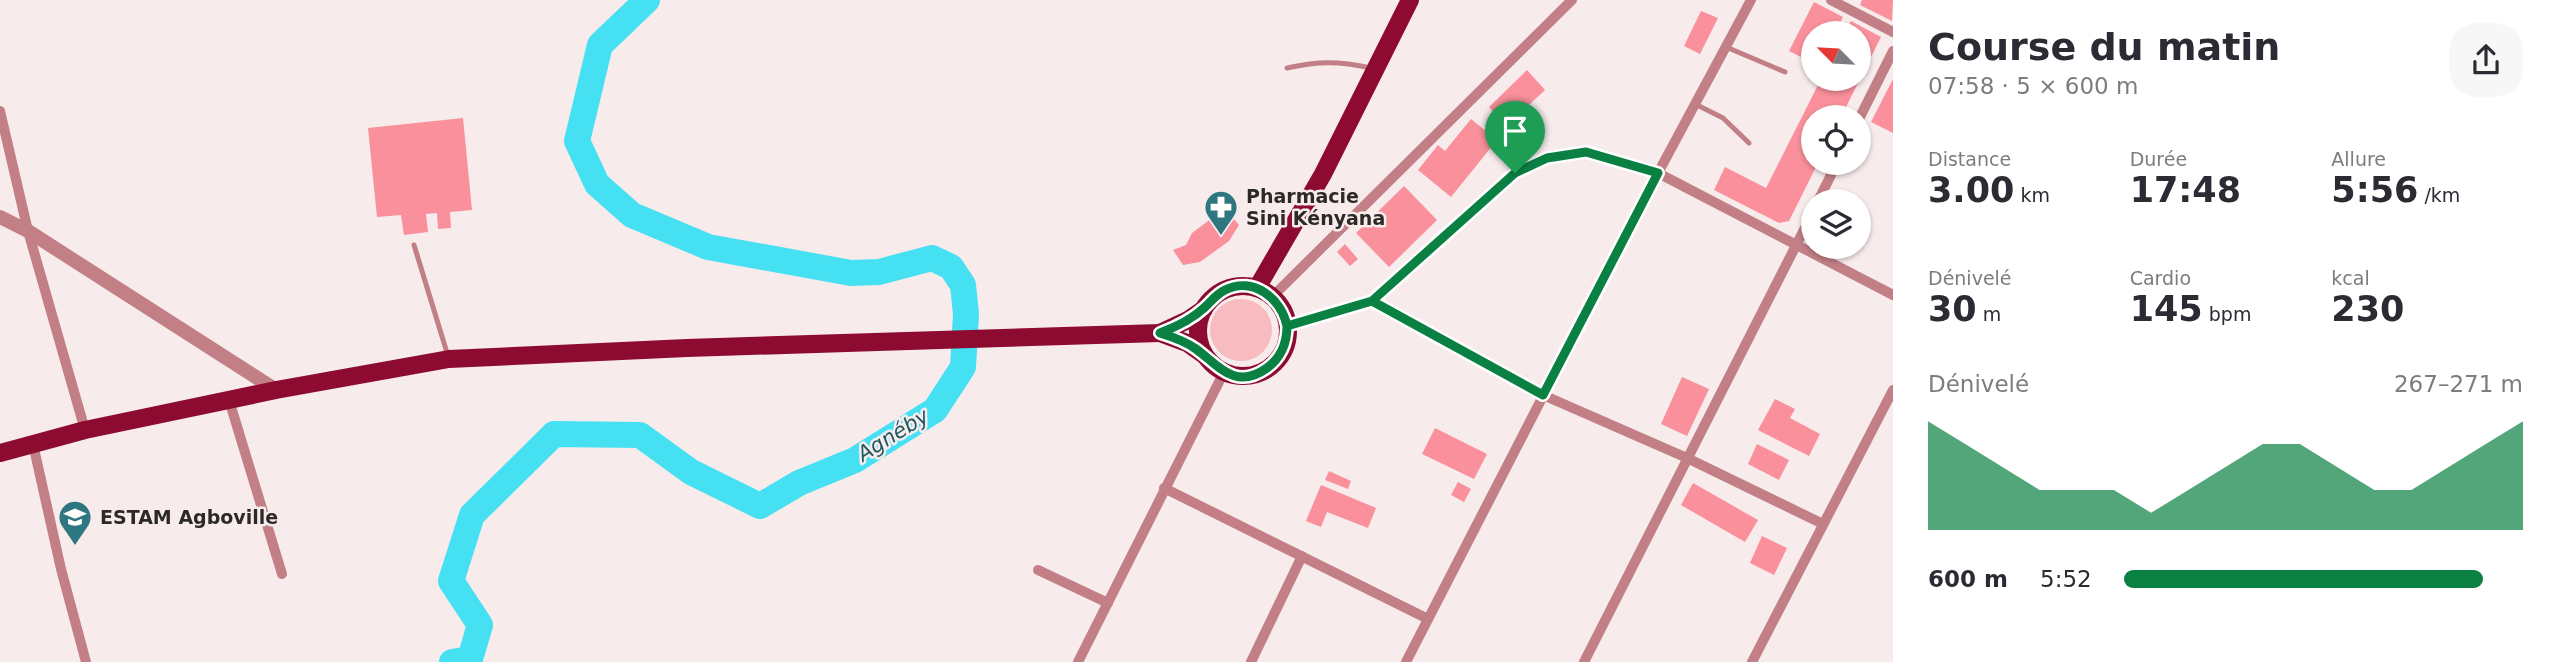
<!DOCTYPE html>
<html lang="fr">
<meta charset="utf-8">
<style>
body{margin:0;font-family:"DejaVu Sans",sans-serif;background:#f7f7f7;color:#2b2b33;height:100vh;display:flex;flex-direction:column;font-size:26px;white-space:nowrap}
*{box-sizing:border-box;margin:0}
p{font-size:23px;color:#7c7c81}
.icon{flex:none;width:38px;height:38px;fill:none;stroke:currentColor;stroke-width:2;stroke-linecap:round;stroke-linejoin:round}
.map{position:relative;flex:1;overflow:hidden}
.sheet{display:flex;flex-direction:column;background:#fff;width:665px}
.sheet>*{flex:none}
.needle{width:46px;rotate:294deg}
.controls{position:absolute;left:1801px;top:21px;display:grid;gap:14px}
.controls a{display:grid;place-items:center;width:70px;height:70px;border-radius:50%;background:#fff;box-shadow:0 2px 5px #0004;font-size:35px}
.pin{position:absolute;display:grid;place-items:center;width:60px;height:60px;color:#fff;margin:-72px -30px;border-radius:50% 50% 50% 0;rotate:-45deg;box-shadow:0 0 7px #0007}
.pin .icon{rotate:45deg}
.round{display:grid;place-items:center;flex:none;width:74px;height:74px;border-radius:28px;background:#f7f7f7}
.summary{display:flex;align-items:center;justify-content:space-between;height:119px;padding:0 35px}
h1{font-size:38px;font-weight:700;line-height:52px}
.stats{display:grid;grid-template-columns:repeat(3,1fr);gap:10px;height:119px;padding:7px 35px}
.stats div{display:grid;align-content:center}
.stats b{font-size:35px;font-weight:700}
.stats small{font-size:19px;font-weight:400}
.stats p{font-size:19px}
.chart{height:196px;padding:14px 35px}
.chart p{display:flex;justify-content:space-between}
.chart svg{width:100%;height:126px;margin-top:7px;fill:#0b8043;opacity:.7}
ul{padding:0 35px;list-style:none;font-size:23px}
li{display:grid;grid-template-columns:112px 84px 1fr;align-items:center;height:52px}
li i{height:18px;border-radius:9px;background:#0b8043}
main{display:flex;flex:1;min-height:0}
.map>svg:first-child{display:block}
.green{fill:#f7bbc0}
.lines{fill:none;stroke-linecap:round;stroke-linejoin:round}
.river{stroke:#46e0f3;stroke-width:26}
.building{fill:#f9909b}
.service{stroke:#c27f85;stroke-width:5}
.minor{stroke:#c27f85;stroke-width:10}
.tertiary{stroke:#c27f85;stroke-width:14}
.primary{stroke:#8d0b31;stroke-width:18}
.route-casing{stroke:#fff;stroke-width:14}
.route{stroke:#0b8043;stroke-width:9}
.labels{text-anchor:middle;stroke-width:5;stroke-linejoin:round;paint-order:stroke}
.poi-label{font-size:19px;font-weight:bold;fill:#2e2929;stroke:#f7ebec;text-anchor:start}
.water-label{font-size:21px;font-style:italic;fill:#1b5961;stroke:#f7ebec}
</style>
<main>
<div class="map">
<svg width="1893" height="662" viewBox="0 0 1893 662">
<rect width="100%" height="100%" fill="#f7ebec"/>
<circle class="green" cx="1241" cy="330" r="31"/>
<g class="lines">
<polyline class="river" points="452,662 470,659 480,625 451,581 472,515 554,434 640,435 691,472 760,506 799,483 855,460 935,410 963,367 966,314 963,285 951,267 932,258 879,272 851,273 708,247 632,215 597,184 577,141 600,45 647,0"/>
</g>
<g class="building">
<polygon points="1862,0 1893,0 1892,21 1860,5"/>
<polygon points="1814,2 1843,17 1835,33 1813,33 1813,63 1789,51"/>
<polygon points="1701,11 1718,18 1700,54 1684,46"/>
<polygon points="1851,21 1881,37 1841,117 1813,117 1813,163 1818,163 1789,221 1779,223 1714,190 1725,167 1766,188 1821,79 1858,79 1858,33 1844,33"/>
<polygon points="1527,70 1545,90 1506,126 1489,107"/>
<polygon points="1893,79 1893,133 1871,122"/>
<polygon points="463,118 472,210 450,212 451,228 438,229 437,213 426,214 428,232 404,235 401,215 377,217 368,128"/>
<polygon points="1471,119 1497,140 1451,197 1418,170 1438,145 1445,151"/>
<polygon points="1404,186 1437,220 1389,267 1356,233"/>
<polygon points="1225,209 1239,225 1229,241 1200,262 1183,265 1173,250 1186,245 1192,233 1212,218 1217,223"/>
<polygon points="1345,244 1358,259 1350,266 1337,252"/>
<polygon points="1682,377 1709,389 1687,436 1661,424"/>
<polygon points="1775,399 1795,409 1790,418 1820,434 1809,456 1758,430"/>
<polygon points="1435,428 1487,454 1474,479 1422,454"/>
<polygon points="1757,444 1789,460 1779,480 1748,464"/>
<polygon points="1329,471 1351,481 1348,489 1325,480"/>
<polygon points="1458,482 1471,489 1464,502 1451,495"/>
<polygon points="1693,483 1758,520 1745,542 1681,505"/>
<polygon points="1321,485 1376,508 1368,528 1327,512 1321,527 1306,521"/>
<polygon points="1762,536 1787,548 1774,575 1750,563"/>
</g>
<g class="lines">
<g class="service">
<polyline points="1726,47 1785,72"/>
<path d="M 1287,68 C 1319,61 1339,61 1371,68"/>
<polyline points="1695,104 1723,118 1749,143"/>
<polyline points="414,245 448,356"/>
</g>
<g class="minor">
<polyline points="1831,0 1893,32"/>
<polyline points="0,111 28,231 85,430"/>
<polyline points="1858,121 1893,51"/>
<polyline points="1818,201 1837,163"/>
<polyline points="1272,297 1572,0"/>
<polyline points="1372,301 1543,395 1687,458 1823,524"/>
<polyline points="1287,326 1372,301 1515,173 1547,158 1586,152 1658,173 1893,295"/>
<polyline points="229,400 282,574"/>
<polyline points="33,444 61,569 86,662"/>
<polyline points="1164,488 1428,619"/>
<polyline points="1038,570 1108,603"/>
<polyline points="1078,662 1224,372"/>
<polyline points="1251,662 1302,556"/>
<polyline points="1406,662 1658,173 1751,0"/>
<polyline points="1584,662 1813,212"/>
<polyline points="1752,662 1893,390"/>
</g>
<polyline class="tertiary" points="0,217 28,231 276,390"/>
<g class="primary">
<circle cx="1243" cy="331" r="45"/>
<polyline points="1257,288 1323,174 1410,0"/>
<polyline points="1160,333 1187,343 1204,355"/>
<polyline points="0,453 85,430 276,390 449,359 687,348 1160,333 1188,320 1204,309"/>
</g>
</g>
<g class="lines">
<defs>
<path id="route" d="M 1515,173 L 1372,301 L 1287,326 C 1281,298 1253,276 1225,290 C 1215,295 1211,302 1204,308 C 1191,320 1176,327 1160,333 C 1173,337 1185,341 1196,349 C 1218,365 1235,391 1267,368 C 1282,357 1287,343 1287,326 L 1372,301 L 1543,395 L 1658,173 L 1586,152 L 1547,158 L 1515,173"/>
</defs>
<use href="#route" class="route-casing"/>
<use href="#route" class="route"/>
</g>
<defs>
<symbol id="pharmacy-pin" viewBox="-11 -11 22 30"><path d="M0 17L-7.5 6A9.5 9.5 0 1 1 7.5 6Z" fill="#2f7780" stroke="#f7ebec"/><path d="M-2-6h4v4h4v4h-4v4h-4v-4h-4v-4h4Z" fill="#fff"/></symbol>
<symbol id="university-pin" viewBox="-11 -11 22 30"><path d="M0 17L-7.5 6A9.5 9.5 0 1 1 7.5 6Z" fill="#2f7780" stroke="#f7ebec"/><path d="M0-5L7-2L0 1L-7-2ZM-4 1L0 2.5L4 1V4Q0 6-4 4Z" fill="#fff"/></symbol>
</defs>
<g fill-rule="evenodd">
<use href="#pharmacy-pin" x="1202" y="188" width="38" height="52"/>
<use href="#university-pin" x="56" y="498" width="38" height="52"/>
</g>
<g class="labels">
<g class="poi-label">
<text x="1246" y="203">Pharmacie<tspan x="1246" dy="22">Sini Kényana</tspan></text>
<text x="100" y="524">ESTAM Agboville</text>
</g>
<g class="water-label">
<text transform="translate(893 435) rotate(-32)" y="7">Agnéby</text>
</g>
</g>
</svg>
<div class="controls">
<a><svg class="needle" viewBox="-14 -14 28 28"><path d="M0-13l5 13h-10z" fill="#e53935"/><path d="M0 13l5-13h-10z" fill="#7c7c81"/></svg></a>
<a><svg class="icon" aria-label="locate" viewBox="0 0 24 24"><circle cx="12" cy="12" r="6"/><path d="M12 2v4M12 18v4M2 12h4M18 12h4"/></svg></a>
<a><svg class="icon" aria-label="layers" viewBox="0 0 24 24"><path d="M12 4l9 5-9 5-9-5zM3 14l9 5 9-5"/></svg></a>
</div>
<div class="pin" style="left:1515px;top:173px;background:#1e9e55"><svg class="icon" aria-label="arrive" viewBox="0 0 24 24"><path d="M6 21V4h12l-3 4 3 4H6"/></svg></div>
</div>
<section class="sheet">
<div class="summary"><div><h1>Course du matin</h1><p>07:58 · 5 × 600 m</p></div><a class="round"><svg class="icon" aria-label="share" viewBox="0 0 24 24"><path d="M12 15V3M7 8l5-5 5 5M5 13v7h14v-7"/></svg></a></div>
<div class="stats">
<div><p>Distance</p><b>3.00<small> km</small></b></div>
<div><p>Durée</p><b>17:48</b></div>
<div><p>Allure</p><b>5:56<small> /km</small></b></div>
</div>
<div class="stats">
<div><p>Dénivelé</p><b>30<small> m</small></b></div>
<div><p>Cardio</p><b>145<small> bpm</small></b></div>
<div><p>kcal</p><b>230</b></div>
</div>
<div class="chart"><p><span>Dénivelé</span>267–271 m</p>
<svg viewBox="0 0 160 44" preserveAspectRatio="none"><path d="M0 44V6L10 14L20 22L30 30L40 30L50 30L60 38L70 30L80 22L90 14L100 14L110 22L120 30L130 30L140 22L150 14L160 6V44z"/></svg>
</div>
<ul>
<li><b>600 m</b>5:52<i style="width:90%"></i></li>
</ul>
</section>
</main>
